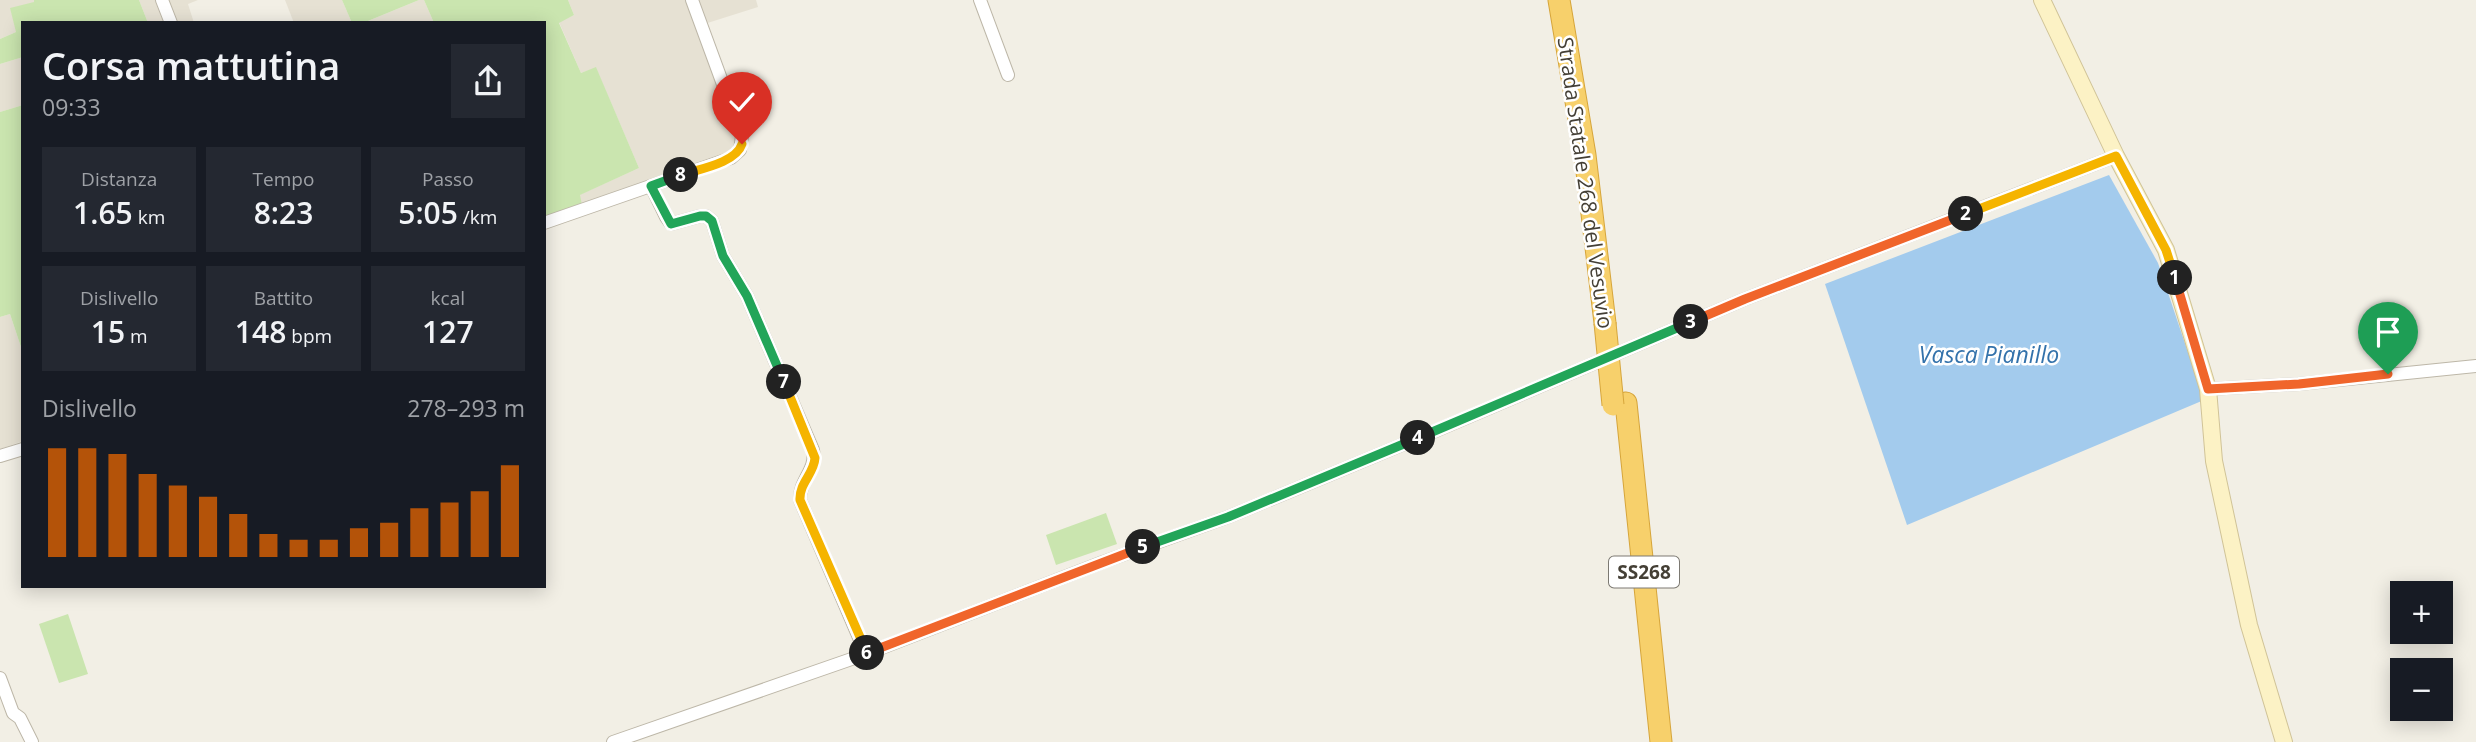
<!DOCTYPE html>
<html lang="it">
<meta charset="utf-8">
<style>
body{margin:0;font-family:"Open Sans",sans-serif;background:#242831;color:#f1f3f6;height:100vh;display:flex;flex-direction:column;font-size:26px;white-space:nowrap}
*{box-sizing:border-box;margin:0}
p{font-size:23px;color:#9ea1a6}
.icon{flex:none;width:38px;height:38px;fill:none;stroke:currentColor;stroke-width:2;stroke-linecap:round;stroke-linejoin:round}
.map{position:relative;flex:1;overflow:hidden}
.panel{position:absolute;left:21px;top:21px;width:525px;height:567px;display:flex;flex-direction:column;background:#171b24;border-radius:0px;box-shadow:0 4px 18px #0003}
.panel>*{flex:none}
.buttons{position:absolute;left:2390px;top:581px;display:grid;gap:14px}
.buttons a{display:grid;place-items:center;width:63px;height:63px;border-radius:0px;background:#171b24;box-shadow:0 4px 18px #0003;font-size:35px}
.pin{position:absolute;display:grid;place-items:center;width:60px;height:60px;color:#fff;margin:-72px -30px;border-radius:50% 50% 50% 0;rotate:-45deg;box-shadow:0 0 7px #0007}
.pin .icon{rotate:45deg}
.km{position:absolute;width:35px;height:35px;margin:-18px;border-radius:50%;background:#222;color:#fff;font-size:19px;line-height:35px;text-align:center}
.round{display:grid;place-items:center;flex:none;width:74px;height:74px;border-radius:0px;background:#242831}
.headline{display:flex;align-items:center;justify-content:space-between;height:119px;padding:0 21px}
h1{font-size:38px;font-weight:600;line-height:52px}
.figures{display:grid;grid-template-columns:repeat(3,1fr);gap:10px;height:119px;padding:7px 21px}
.figures div{display:grid;align-content:center;border-radius:0px;background:#242831;text-align:center}
.figures b{font-size:30px;font-weight:600}
.figures small{font-size:19px;font-weight:400}
.figures p{font-size:19px}
.chart{height:196px;padding:14px 21px}
.chart p{display:flex;justify-content:space-between}
.chart svg{width:100%;height:126px;margin-top:7px;stroke:#b45309;stroke-width:6}
.map>svg:first-child{display:block}
.residential{fill:#e6e1d3}
.green{fill:#cae5af}
.water{fill:#a3cbed}
.lines{fill:none;stroke-linecap:round;stroke-linejoin:round}
.street-casing{stroke:#bdb7a8;stroke-width:14}
.secondary-casing{stroke:#d0c397;stroke-width:18}
.highway-casing{stroke:#d6a53b;stroke-width:23}
.street{stroke:#fff;stroke-width:12}
.secondary{stroke:#fcf2c5;stroke-width:16}
.highway{stroke:#f7d06b;stroke-width:21}
.highway-bridge-casing{stroke:#d6a53b;stroke-width:23;stroke-linecap:butt}
.highway-bridge{stroke:#f7d06b;stroke-width:21}
.split-1-casing{stroke:#fff;stroke-width:14}
.split-2-casing{stroke:#fff;stroke-width:14}
.split-3-casing{stroke:#fff;stroke-width:14}
.split-4-casing{stroke:#fff;stroke-width:14}
.split-5-casing{stroke:#fff;stroke-width:14}
.split-6-casing{stroke:#fff;stroke-width:14}
.split-7-casing{stroke:#fff;stroke-width:14}
.split-8-casing{stroke:#fff;stroke-width:14}
.split-9-casing{stroke:#fff;stroke-width:14}
.split-1{stroke:#f0652b;stroke-width:9}
.split-2{stroke:#f5b400;stroke-width:9}
.split-3{stroke:#f0652b;stroke-width:9}
.split-4{stroke:#22a559;stroke-width:9}
.split-5{stroke:#22a559;stroke-width:9}
.split-6{stroke:#f0652b;stroke-width:9}
.split-7{stroke:#f5b400;stroke-width:9}
.split-8{stroke:#22a559;stroke-width:9}
.split-9{stroke:#f5b400;stroke-width:9}
.labels{text-anchor:middle;stroke-width:5;stroke-linejoin:round;paint-order:stroke}
.shield{fill:#fff;stroke:#7c7972;stroke-width:2}
.shield-label{font-size:19px;font-weight:bold;fill:#443f35}
.street-label{font-size:21px;fill:#443f35;stroke:#fff}
.water-label{font-size:23px;font-style:italic;fill:#3372ab;stroke:#fff}
</style>
<div class="map">
<svg width="2476" height="742" viewBox="0 0 2476 742">
<rect width="100%" height="100%" fill="#f2efe5"/>
<g class="residential">
<polygon points="0,0 34,0 34,2 16,32 0,39"/>
<polygon points="139,0 198,0 188,4 194,23 148,23"/>
<polygon points="285,0 342,0 352,23 294,23"/>
<polygon points="419,0 424,0 434,23 363,23"/>
<polygon points="568,0 756,0 758,7 698,26 738,135 735,148 715,159 582,205 579,195 639,168 596,68 581,73 559,22 574,15"/>
<polygon points="23,57 23,105 0,112 0,64"/>
<polygon points="10,314 21,347 23,347 23,441 0,449 0,317"/>
</g>
<g class="green">
<polygon points="34,0 139,0 148,23 23,23 23,57 0,64 0,39 16,32 10,8 34,2"/>
<polygon points="342,0 419,0 363,23 352,23"/>
<polygon points="424,0 568,0 574,15 559,23 581,73 596,67 639,168 580,195 582,205 544,218 544,23 434,23"/>
<polygon points="23,105 23,347 21,347 10,314 0,317 0,112"/>
<polygon points="1106,513 1117,544 1056,565 1046,535"/>
<polygon points="68,614 88,674 59,683 39,624"/>
</g>
<polygon class="water" points="2109,175 2158,263 2204,400 1907,525 1825,284"/>
<g class="lines">
<defs>
<g id="street">
<polyline points="162,0 171,23"/>
<polyline points="980,0 1008,75"/>
<path d="M 651,186 L 666,217 L 671,224 L 700,216 L 706,216 L 712,221 L 723,256 L 747,296 L 813,450 C 817,470 799,480 800,500 L 866,654"/>
<polyline points="544,223 731,158 740,150 742,136 692,0"/>
<polyline points="2208,389 2299,384 2476,366"/>
<polyline points="0,456 23,449"/>
<polyline points="0,678 13,713 20,718 32,742"/>
<polyline points="613,742 866,654 1103,562 1228,517 1440,429 1745,299 2116,156"/>
</g>
<polyline id="secondary" points="2042,0 2116,156 2166,250 2208,389 2214,461 2249,625 2284,742"/>
<g id="highway">
<polyline points="1559,0 1585,155 1605,323"/>
<polyline points="1626,403 1661,742"/>
</g>
</defs>
<use href="#street" class="street-casing"/>
<use href="#secondary" class="secondary-casing"/>
<use href="#highway" class="highway-casing"/>
<use href="#street" class="street"/>
<use href="#secondary" class="secondary"/>
<use href="#highway" class="highway"/>
<defs>
<polyline id="highway-bridge" points="1605,323 1613,405"/>
</defs>
<use href="#highway-bridge" class="highway-bridge-casing"/>
<use href="#highway-bridge" class="highway-bridge"/>
</g>
<g class="lines">
<defs>
<polyline id="split-1" points="2175,278 2208,389 2299,384 2388,374"/>
<polyline id="split-2" points="1966,214 2116,156 2166,250 2175,278"/>
<polyline id="split-3" points="1691,322 1745,299 1966,214"/>
<polyline id="split-4" points="1418,438 1691,322"/>
<polyline id="split-5" points="1143,547 1228,517 1418,438"/>
<polyline id="split-6" points="867,653 1143,547"/>
<path id="split-7" d="M 784,382 L 815,458 C 814,474 799,483 800,500 L 867,653"/>
<polyline id="split-8" points="681,175 651,186 671,224 700,216 706,216 712,221 723,256 747,296 784,382"/>
<path id="split-9" d="M 681,175 C 699,169 736,163 742,144"/>
</defs>
<use href="#split-1" class="split-1-casing"/>
<use href="#split-2" class="split-2-casing"/>
<use href="#split-3" class="split-3-casing"/>
<use href="#split-4" class="split-4-casing"/>
<use href="#split-5" class="split-5-casing"/>
<use href="#split-6" class="split-6-casing"/>
<use href="#split-7" class="split-7-casing"/>
<use href="#split-8" class="split-8-casing"/>
<use href="#split-9" class="split-9-casing"/>
<use href="#split-1" class="split-1"/>
<use href="#split-2" class="split-2"/>
<use href="#split-3" class="split-3"/>
<use href="#split-4" class="split-4"/>
<use href="#split-5" class="split-5"/>
<use href="#split-6" class="split-6"/>
<use href="#split-7" class="split-7"/>
<use href="#split-8" class="split-8"/>
<use href="#split-9" class="split-9"/>
</g>
<g class="labels">
<rect class="shield" x="1609" y="556.5" width="70" height="31" rx="5"/>
<g class="shield-label">
<text x="1644" y="579">SS268</text>
</g>
<g class="street-label">
<text transform="translate(1585 183) rotate(82)" y="7">Strada Statale 268 del Vesuvio</text>
</g>
<g class="water-label">
<text x="1989" y="363">Vasca Pianillo</text>
</g>
</g>
</svg>
<div class="buttons">
<a>+</a>
<a>−</a>
</div>
<div class="pin" style="left:2388px;top:374px;background:#1e9e55"><svg class="icon" aria-label="arrive" viewBox="0 0 24 24"><path d="M6 21V4h12l-3 4 3 4H6"/></svg></div>
<div class="pin" style="left:742px;top:144px;background:#d93025"><svg class="icon" aria-label="check" viewBox="0 0 24 24"><path d="M5 12l5 5 9-10"/></svg></div>
<b class="km" style="left:2175px;top:278px">1</b>
<b class="km" style="left:1966px;top:214px">2</b>
<b class="km" style="left:1691px;top:322px">3</b>
<b class="km" style="left:1418px;top:438px">4</b>
<b class="km" style="left:1143px;top:547px">5</b>
<b class="km" style="left:867px;top:653px">6</b>
<b class="km" style="left:784px;top:382px">7</b>
<b class="km" style="left:681px;top:175px">8</b>
<section class="panel">
<div class="headline"><div><h1>Corsa mattutina</h1><p>09:33</p></div><a class="round"><svg class="icon" aria-label="share" viewBox="0 0 24 24"><path d="M12 15V3M7 8l5-5 5 5M5 13v7h14v-7"/></svg></a></div>
<div class="figures">
<div><p>Distanza</p><b>1.65<small> km</small></b></div>
<div><p>Tempo</p><b>8:23</b></div>
<div><p>Passo</p><b>5:05<small> /km</small></b></div>
</div>
<div class="figures">
<div><p>Dislivello</p><b>15<small> m</small></b></div>
<div><p>Battito</p><b>148<small> bpm</small></b></div>
<div><p>kcal</p><b>127</b></div>
</div>
<div class="chart"><p><span>Dislivello</span>278–293 m</p>
<svg viewBox="0 0 160 44" preserveAspectRatio="none"><path d="M5 44V6M15 44V6M25 44V8M35 44V15M45 44V19M55 44V23M65 44V29M75 44V36M85 44V38M95 44V38M105 44V34M115 44V32M125 44V27M135 44V25M145 44V21M155 44V12"/></svg>
</div>
</section>
</div>
